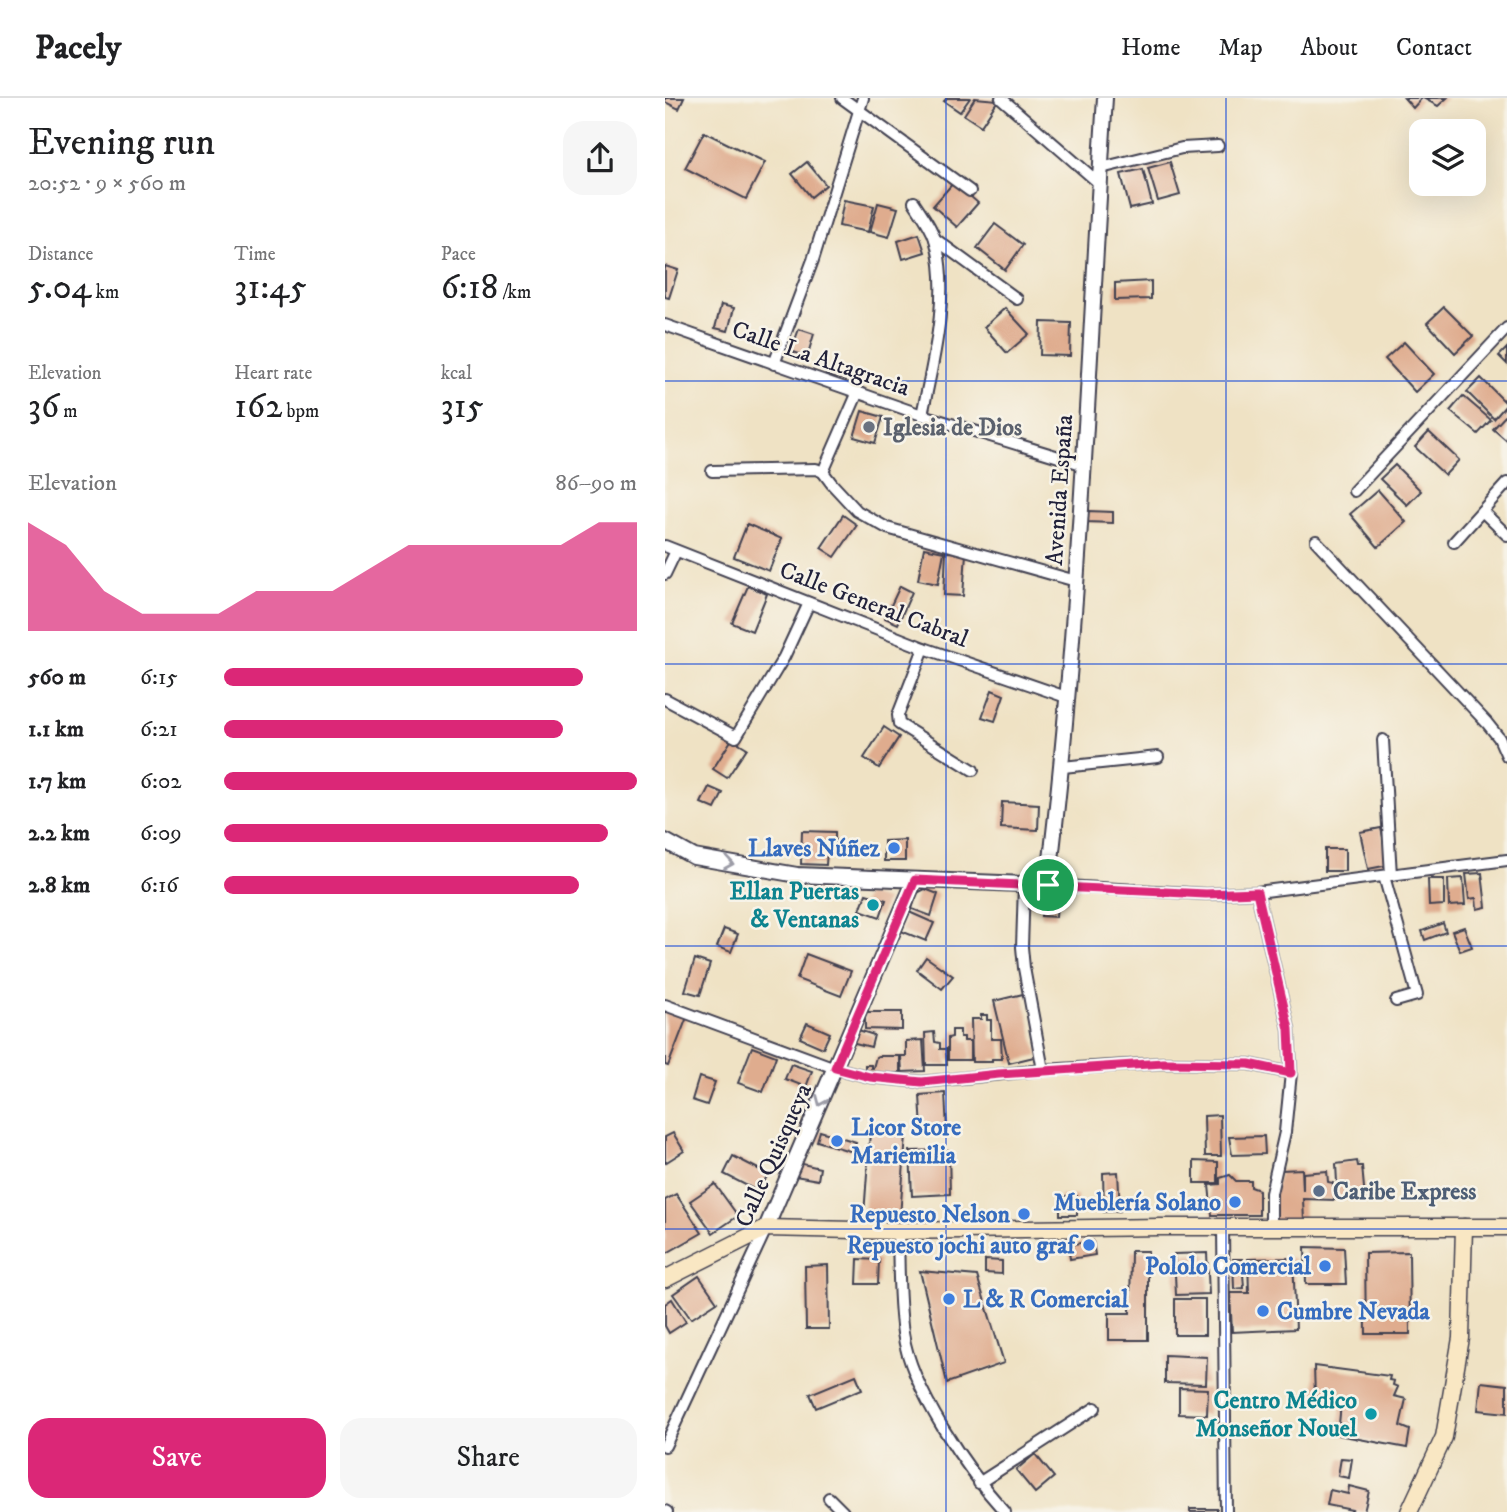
<!DOCTYPE html>
<meta charset="utf-8">
<style>
body{margin:0;font-family:"IM FELL DW Pica",serif;background:#f6f6f6;color:#202124;height:100vh;display:flex;flex-direction:column;font-size:26px;white-space:nowrap}
*{box-sizing:border-box;margin:0}
p{font-size:23px;color:#757577}
.icon{flex:none;width:38px;height:38px;fill:none;stroke:currentColor;stroke-width:2;stroke-linecap:round;stroke-linejoin:round}
.map{position:relative;flex:1;overflow:hidden}
.panel{display:flex;flex-direction:column;background:#fff;width:665px}
.panel>*{flex:none}
.controls{position:absolute;left:744px;top:21px;display:grid;gap:14px}
.controls a{display:grid;place-items:center;width:77px;height:77px;border-radius:14px;background:#fff;box-shadow:0 7px 28px #0002;font-size:35px}
.pin{position:absolute;display:grid;place-items:center;width:60px;height:60px;color:#fff;margin:-30px;border:4px solid #fff;border-radius:50%;box-shadow:0 2px 7px #0007}
.round{display:grid;place-items:center;flex:none;width:74px;height:74px;border-radius:21px;background:#f6f6f6}
.summary{display:flex;align-items:center;justify-content:space-between;height:119px;padding:0 28px}
h1{font-size:38px;font-weight:600;line-height:52px}
.stats{display:grid;grid-template-columns:repeat(3,1fr);gap:10px;height:119px;padding:7px 28px}
.stats div{display:grid;align-content:center}
.stats b{font-size:35px;font-weight:600}
.stats small{font-size:19px;font-weight:400}
.stats p{font-size:19px}
.chart{height:196px;padding:14px 28px}
.chart p{display:flex;justify-content:space-between}
.chart svg{width:100%;height:126px;margin-top:7px;fill:#db2777;opacity:.7}
.primary-button{display:flex;gap:14px;margin-top:auto;padding:14px 28px}
.primary-button a{flex:1;height:80px;border-radius:21px;background:#db2777;color:#fff;font-size:28px;font-weight:600;line-height:80px;text-align:center}
.primary-button a+a{background:#f6f6f6;color:#202124}
ul{padding:0 28px;list-style:none;font-size:23px}
li{display:grid;grid-template-columns:112px 84px 1fr;align-items:center;height:52px}
li i{height:18px;border-radius:9px;background:#db2777}
header{display:flex;align-items:center;gap:42px;box-sizing:border-box;height:98px;padding:0 35px;background:#fff;border-bottom:2px solid #e0e0e0}
header strong{font-size:33px}
nav{display:flex;gap:38px;margin-inline-start:auto;font-size:24px}
main{display:flex;flex:1;min-height:0}
.map>svg:first-child{display:block}
.building{fill:#dfac8e}
.lines{fill:none;stroke-linecap:round;stroke-linejoin:round}
.minor-casing{stroke:#413f50;stroke-width:14}
.tertiary-casing{stroke:#413f50;stroke-width:18}
.secondary-casing{stroke:#413f50;stroke-width:19}
.minor{stroke:#fff;stroke-width:10}
.tertiary{stroke:#fff;stroke-width:14}
.secondary{stroke:#f9e7c3;stroke-width:16}
.oneway{stroke:#9c9ca7}
.route-casing{stroke:#fff;stroke-width:14}
.route{stroke:#db2777;stroke-width:9}
.grid{fill:none;stroke:#1d4ed8;stroke-width:2;stroke-opacity:0.55}
.worship-dot{fill:#6b7280;stroke:#f7f3e8;stroke-width:2.5}
.shop-dot{fill:#3f7fe0;stroke:#f7f3e8;stroke-width:2.5}
.culture-dot{fill:#0f9aa8;stroke:#f7f3e8;stroke-width:2.5}
.service-dot{fill:#5c6f8a;stroke:#f7f3e8;stroke-width:2.5}
.labels{text-anchor:middle;stroke-width:5;stroke-linejoin:round;paint-order:stroke}
.street-label{font-size:24px;fill:#22223b;stroke:#f7f3e8}
.worship-label{font-size:24px;font-weight:bold;fill:#5b616d;stroke:#f7f3e8;text-anchor:start}
.shop-label{font-size:24px;font-weight:bold;fill:#366cbe;stroke:#f7f3e8;text-anchor:end}
.culture-label{font-size:24px;font-weight:bold;fill:#0d838f;stroke:#f7f3e8;text-anchor:end}
.service-label{font-size:24px;font-weight:bold;fill:#4e5e75;stroke:#f7f3e8;text-anchor:start}
</style>
<header>
<strong>Pacely</strong>
<nav><a>Home</a><a>Map</a><a>About</a><a>Contact</a></nav>
</header>
<main>
<section class="panel">
<div class="summary"><div><h1>Evening run</h1><p>20:52 · 9 × 560 m</p></div><a class="round"><svg class="icon" aria-label="share" viewBox="0 0 24 24"><path d="M12 15V3M7 8l5-5 5 5M5 13v7h14v-7"/></svg></a></div>
<div class="stats">
<div><p>Distance</p><b>5.04<small> km</small></b></div>
<div><p>Time</p><b>31:45</b></div>
<div><p>Pace</p><b>6:18<small> /km</small></b></div>
</div>
<div class="stats">
<div><p>Elevation</p><b>36<small> m</small></b></div>
<div><p>Heart rate</p><b>162<small> bpm</small></b></div>
<div><p>kcal</p><b>315</b></div>
</div>
<div class="chart"><p><span>Elevation</span>86–90 m</p>
<svg viewBox="0 0 160 44" preserveAspectRatio="none"><path d="M0 44V6L10 14L20 30L30 38L40 38L50 38L60 30L70 30L80 30L90 22L100 14L110 14L120 14L130 14L140 14L150 6L160 6V44z"/></svg>
</div>
<ul>
<li><b>560 m</b>6:15<i style="width:87%"></i></li>
<li><b>1.1 km</b>6:21<i style="width:82%"></i></li>
<li><b>1.7 km</b>6:02<i style="width:100%"></i></li>
<li><b>2.2 km</b>6:09<i style="width:93%"></i></li>
<li><b>2.8 km</b>6:16<i style="width:86%"></i></li>
</ul>
<div class="primary-button"><a>Save</a><a>Share</a></div>
</section>
<div class="map">
<svg width="842" height="1414" viewBox="0 0 842 1414">
<rect width="100%" height="100%" fill="#f7f3e8"/>
<filter id="ink" filterUnits="userSpaceOnUse"><feTurbulence type="fractalNoise" baseFrequency=".0143" numOctaves="2"/><feDisplacementMap in="SourceGraphic" scale="14" xChannelSelector="R" yChannelSelector="G"/><feConvolveMatrix kernelMatrix="1 2 1 2 8 2 1 2 1" color-interpolation-filters="sRGB"/></filter>
<filter id="wash" filterUnits="userSpaceOnUse"><feTurbulence type="fractalNoise" baseFrequency=".00686" numOctaves="4" result="noise"/><feDisplacementMap in="SourceGraphic" scale="28" xChannelSelector="R" yChannelSelector="G"/><feGaussianBlur stdDeviation="1.57" result="paint"/><feColorMatrix in="noise" values="0 0 0 0 0 0 0 0 0 0 0 0 0 0 0 0 0 1.4 0 .05"/><feComposite in="paint" operator="in"/></filter>
<g filter="url(#wash)">
<rect width="100%" height="100%" fill="#efe2c4"/>
<g id="blocks">
<g class="building">
<polygon points="0,0 19,0 14,11 0,4"/>
<polygon points="282,0 305,0 295,14 279,3"/>
<polygon points="310,0 333,2 316,28 299,17"/>
<polygon points="739,0 757,0 748,10"/>
<polygon points="758,0 782,0 773,8"/>
<polygon points="39,34 100,64 81,101 20,70"/>
<polygon points="142,64 161,87 146,99 127,76"/>
<polygon points="505,64 515,97 493,103 483,70"/>
<polygon points="478,71 487,106 465,111 456,76"/>
<polygon points="289,84 313,105 292,129 268,108"/>
<polygon points="179,102 209,108 203,134 174,128"/>
<polygon points="213,105 233,110 224,139 205,134"/>
<polygon points="330,126 358,147 340,172 312,150"/>
<polygon points="254,136 260,154 238,161 233,143"/>
<polygon points="0,168 13,172 4,200 0,199"/>
<polygon points="486,183 486,201 450,202 450,185"/>
<polygon points="56,207 69,210 63,233 50,230"/>
<polygon points="779,209 808,238 790,255 762,225"/>
<polygon points="340,210 364,236 342,255 319,229"/>
<polygon points="376,224 406,225 405,258 375,257"/>
<polygon points="134,231 149,236 142,259 126,253"/>
<polygon points="739,244 769,276 750,294 720,261"/>
<polygon points="842,250 842,266 834,258"/>
<polygon points="816,280 842,306 829,321 802,294"/>
<polygon points="798,298 826,322 813,336 785,313"/>
<polygon points="197,313 218,319 210,345 189,339"/>
<polygon points="842,316 842,343 828,331"/>
<polygon points="764,334 794,362 780,377 750,349"/>
<polygon points="730,367 756,393 742,407 715,381"/>
<polygon points="713,392 741,424 713,449 685,416"/>
<polygon points="422,413 448,414 448,425 421,424"/>
<polygon points="178,417 192,427 170,459 156,450"/>
<polygon points="82,426 117,441 104,473 69,459"/>
<polygon points="259,450 279,454 273,486 253,482"/>
<polygon points="281,454 301,455 298,498 279,497"/>
<polygon points="83,488 102,496 87,533 67,525"/>
<polygon points="235,488 247,494 233,526 220,520"/>
<polygon points="327,592 339,597 330,623 317,619"/>
<polygon points="219,629 234,639 214,670 199,660"/>
<polygon points="67,641 82,650 62,680 48,671"/>
<polygon points="44,689 58,695 50,711 36,705"/>
<polygon points="337,704 374,706 373,732 336,730"/>
<polygon points="716,730 724,767 703,771 695,734"/>
<polygon points="137,733 170,734 170,752 162,752 161,767 136,766"/>
<polygon points="240,742 240,763 219,763 219,743"/>
<rect x="660" y="751" width="20" height="22"/>
<polygon points="817,775 821,809 812,811 811,800 804,801 801,776"/>
<polygon points="798,780 800,807 784,808 783,781"/>
<polygon points="763,781 779,781 779,807 764,808"/>
<polygon points="260,791 273,796 266,818 247,811 252,795"/>
<polygon points="201,796 221,802 215,819 195,812"/>
<polygon points="381,802 392,803 391,819 376,818 377,806"/>
<polygon points="244,814 269,825 261,843 236,833"/>
<polygon points="778,825 781,834 760,842 757,833"/>
<polygon points="799,829 807,849 795,853 787,833"/>
<polygon points="59,831 73,836 66,854 52,849"/>
<polygon points="141,856 186,873 176,898 132,881"/>
<polygon points="261,859 288,878 277,891 252,872"/>
<polygon points="30,861 45,866 35,897 20,893"/>
<polygon points="358,896 373,958 344,965 329,903"/>
<polygon points="0,911 22,919 3,968 0,967"/>
<polygon points="200,914 237,914 237,932 200,931"/>
<polygon points="316,917 322,917 322,922 326,922 326,941 336,941 337,961 327,961 327,964 307,964 306,921 316,921"/>
<polygon points="142,925 165,935 158,950 135,940"/>
<polygon points="190,931 209,937 206,949 186,944"/>
<polygon points="287,932 295,932 295,939 299,939 299,943 305,943 305,962 283,962 283,940 287,939"/>
<polygon points="269,934 270,944 275,945 275,951 281,951 282,967 261,967 260,935"/>
<polygon points="258,942 260,973 237,974 236,958 241,958 241,943"/>
<polygon points="87,949 111,958 98,994 73,985"/>
<polygon points="213,958 235,958 235,975 200,975 200,967 206,967 206,970 208,970 211,959"/>
<polygon points="126,966 147,973 141,989 120,981"/>
<polygon points="34,979 50,984 42,1007 27,1002"/>
<polygon points="280,995 282,1032 257,1033 255,997"/>
<polygon points="555,1017 556,1058 540,1058 539,1018"/>
<polygon points="155,1033 191,1044 188,1054 152,1043"/>
<polygon points="205,1034 241,1037 235,1119 199,1117"/>
<polygon points="8,1035 19,1053 0,1065 0,1039"/>
<polygon points="599,1038 600,1056 567,1057 564,1039"/>
<polygon points="284,1052 285,1096 247,1098 245,1053"/>
<polygon points="68,1058 103,1076 94,1094 59,1076"/>
<polygon points="529,1063 553,1064 553,1085 529,1085"/>
<polygon points="692,1063 693,1068 697,1068 700,1101 673,1102 671,1066"/>
<polygon points="133,1065 155,1070 153,1082 130,1078"/>
<polygon points="637,1071 638,1093 638,1075 662,1073 663,1084 668,1085 670,1102 638,1101 639,1123 607,1123 607,1100 616,1072"/>
<polygon points="453,1074 455,1113 439,1114 438,1075"/>
<polygon points="565,1077 571,1083 586,1083 586,1089 594,1092 594,1117 547,1117 544,1087 555,1086 555,1080"/>
<polygon points="50,1086 73,1118 48,1135 25,1103"/>
<polygon points="11,1096 37,1135 0,1156 0,1102"/>
<rect x="395" y="1098" width="17" height="19"/>
<polygon points="428,1143 430,1157 405,1161 403,1147"/>
<polygon points="640,1149 679,1150 681,1186 641,1186"/>
<polygon points="466,1153 483,1153 483,1242 444,1242 444,1215 465,1215"/>
<polygon points="744,1154 745,1236 701,1236 700,1155"/>
<polygon points="542,1155 544,1196 511,1197 509,1156"/>
<polygon points="628,1160 631,1231 567,1234 565,1195 584,1195 583,1161"/>
<polygon points="193,1161 214,1162 213,1186 192,1186"/>
<polygon points="568,1161 577,1161 579,1190 569,1191"/>
<polygon points="320,1162 337,1163 337,1176 320,1175"/>
<polygon points="163,1167 164,1231 141,1231 140,1168"/>
<polygon points="255,1173 312,1178 339,1265 282,1285"/>
<polygon points="34,1178 52,1204 26,1221 8,1196"/>
<polygon points="7,1201 21,1224 4,1235 0,1228 0,1206"/>
<rect x="510" y="1201" width="30" height="36"/>
<polygon points="500,1257 542,1259 541,1286 500,1285"/>
<polygon points="649,1268 725,1278 724,1282 729,1283 728,1287 733,1289 729,1298 741,1301 735,1328 745,1332 742,1350 673,1337 676,1305 650,1299"/>
<polygon points="191,1277 197,1291 151,1310 145,1296"/>
<polygon points="816,1284 842,1287 842,1315 813,1312"/>
<polygon points="514,1290 543,1291 542,1317 514,1316"/>
<polygon points="370,1356 389,1379 370,1395 351,1372"/>
<polygon points="676,1360 687,1361 684,1380 673,1378"/>
<polygon points="684,1388 704,1393 699,1414 686,1414 687,1412 662,1407 665,1392 683,1396"/>
<rect x="525" y="1411" width="27" height="3"/>
</g>
</g>
</g>
<g filter="url(#ink)">
<use href="#blocks" fill-opacity="0" stroke="#413f50" stroke-width="2"/>
<g class="lines">
<defs>
<g id="minor">
<polyline points="177,0 305,93"/>
<polyline points="336,0 435,86"/>
<polyline points="436,70 517,50 553,48"/>
<path d="M 249,104 C 256,115 266,128 270,141 C 286,195 268,264 257,317"/>
<polyline points="270,141 352,201"/>
<polyline points="0,227 257,317 420,367"/>
<polyline points="109,266 148,162 198,0"/>
<polyline points="47,373 151,371 158,374 167,386 192,413 222,430 411,483"/>
<polyline points="158,374 193,294"/>
<polyline points="689,393 842,230"/>
<polyline points="817,413 842,437"/>
<polyline points="651,443 822,625 834,640 842,658"/>
<polyline points="789,444 842,385"/>
<polyline points="0,448 259,550 404,600"/>
<polyline points="0,476 11,453"/>
<polyline points="259,550 233,617 234,626 308,672"/>
<polyline points="0,601 71,639 119,559 144,505"/>
<polyline points="718,642 726,777"/>
<polyline points="398,669 493,659"/>
<polyline points="719,778 752,897 731,903"/>
<polyline points="359,787 357,849 359,870 378,972"/>
<polyline points="383,787 541,796 592,794 842,762"/>
<polyline points="592,794 624,931 626,975 620,1034 606,1095 606,1129"/>
<polyline points="0,907 170,970 205,979 257,984 378,972 498,965 584,966 626,975"/>
<polyline points="558,1130 561,1414"/>
<path d="M 233,1133 C 234,1167 233,1201 238,1235 C 246,1291 302,1372 340,1414"/>
<polyline points="0,1348 101,1131"/>
<polyline points="314,1385 430,1310"/>
<polyline points="164,1400 178,1414"/>
<polyline points="0,1413 2,1414"/>
</g>
<g id="tertiary">
<path d="M 0,743 L 29,759 L 132,777 L 383,787 C 415,526 423,263 440,0"/>
<polyline points="101,1130 250,782"/>
</g>
<g id="secondary">
<polyline points="0,1181 101,1130 233,1133 495,1129 842,1129"/>
<polyline points="744,1414 779,1339 796,1240 799,1129"/>
</g>
</defs>
<use href="#minor" class="minor-casing"/>
<use href="#tertiary" class="tertiary-casing"/>
<use href="#secondary" class="secondary-casing"/>
<use href="#minor" class="minor"/>
<use href="#tertiary" class="tertiary"/>
<use href="#secondary" class="secondary"/>
</g>
<defs><path id="oneway-chevron" d="M-2-3.5L2.5 0L-2 3.5" fill="none" stroke-width="1.6" stroke-linecap="round" stroke-linejoin="round" transform="scale(1.75)"/></defs>
<g class="oneway">
<use href="#oneway-chevron" transform="translate(64 765) rotate(10)"/>
<use href="#oneway-chevron" transform="translate(156 1003) rotate(113)"/>
</g>
</g>
<g class="lines" filter="url(#ink)">
<defs>
<polygon id="route" points="250,782 541,796 592,794 624,931 626,975 584,966 498,965 334,976 257,984 205,979 170,970"/>
</defs>
<use href="#route" class="route-casing"/>
<use href="#route" class="route"/>
</g>
<path class="grid" d="M 281,0 L 281,1414M 561,0 L 561,1414M 0,283 L 842,283M 0,566 L 842,566M 0,848 L 842,848M 0,1131 L 842,1131"/>
<circle class="worship-dot" cx="204" cy="329" r="7"/>
<g class="shop-dot">
<circle cx="229" cy="750" r="7"/>
<circle cx="172" cy="1043" r="7"/>
<circle cx="570" cy="1104" r="7"/>
<circle cx="359" cy="1116" r="7"/>
<circle cx="424" cy="1147" r="7"/>
<circle cx="660" cy="1168" r="7"/>
<circle cx="284" cy="1201" r="7"/>
<circle cx="598" cy="1213" r="7"/>
</g>
<g class="culture-dot">
<circle cx="208" cy="807" r="7"/>
<circle cx="706" cy="1316" r="7"/>
</g>
<circle class="service-dot" cx="654" cy="1093" r="7"/>
<g class="labels">
<g class="street-label">
<text transform="translate(156 260) rotate(19)" y="8">Calle La Altagracia</text>
<text transform="translate(394 392) rotate(-86)" y="8">Avenida España</text>
<text transform="translate(209 506) rotate(21)" y="8">Calle General Cabral</text>
<text transform="translate(108 1057) rotate(-66)" y="8">Calle Quisqueya</text>
</g>
<g class="worship-label">
<text x="218" y="337">Iglesia de Dios</text>
</g>
<g class="shop-label">
<text x="215" y="758">Llaves Núñez</text>
<text x="186" y="1037" text-anchor="start">Licor Store<tspan x="186" dy="28">Mariemilia</tspan></text>
<text x="556" y="1112">Mueblería Solano</text>
<text x="345" y="1124">Repuesto Nelson</text>
<text x="410" y="1155">Repuesto jochi auto graf</text>
<text x="646" y="1176">Pololo Comercial</text>
<text x="298" y="1209" text-anchor="start">L &amp; R Comercial</text>
<text x="612" y="1221" text-anchor="start">Cumbre Nevada</text>
</g>
<g class="culture-label">
<text x="194" y="801">Ellan Puertas<tspan x="194" dy="28">&amp; Ventanas</tspan></text>
<text x="692" y="1310">Centro Médico<tspan x="692" dy="28">Monseñor Nouel</tspan></text>
</g>
<g class="service-label">
<text x="668" y="1101">Caribe Express</text>
</g>
</g>
</svg>
<div class="controls">
<a><svg class="icon" aria-label="layers" viewBox="0 0 24 24"><path d="M12 4l9 5-9 5-9-5zM3 14l9 5 9-5"/></svg></a>
</div>
<div class="pin" style="left:383px;top:787px;background:#1e9e55"><svg class="icon" aria-label="arrive" viewBox="0 0 24 24"><path d="M6 21V4h12l-3 4 3 4H6"/></svg></div>
</div>
</main>
